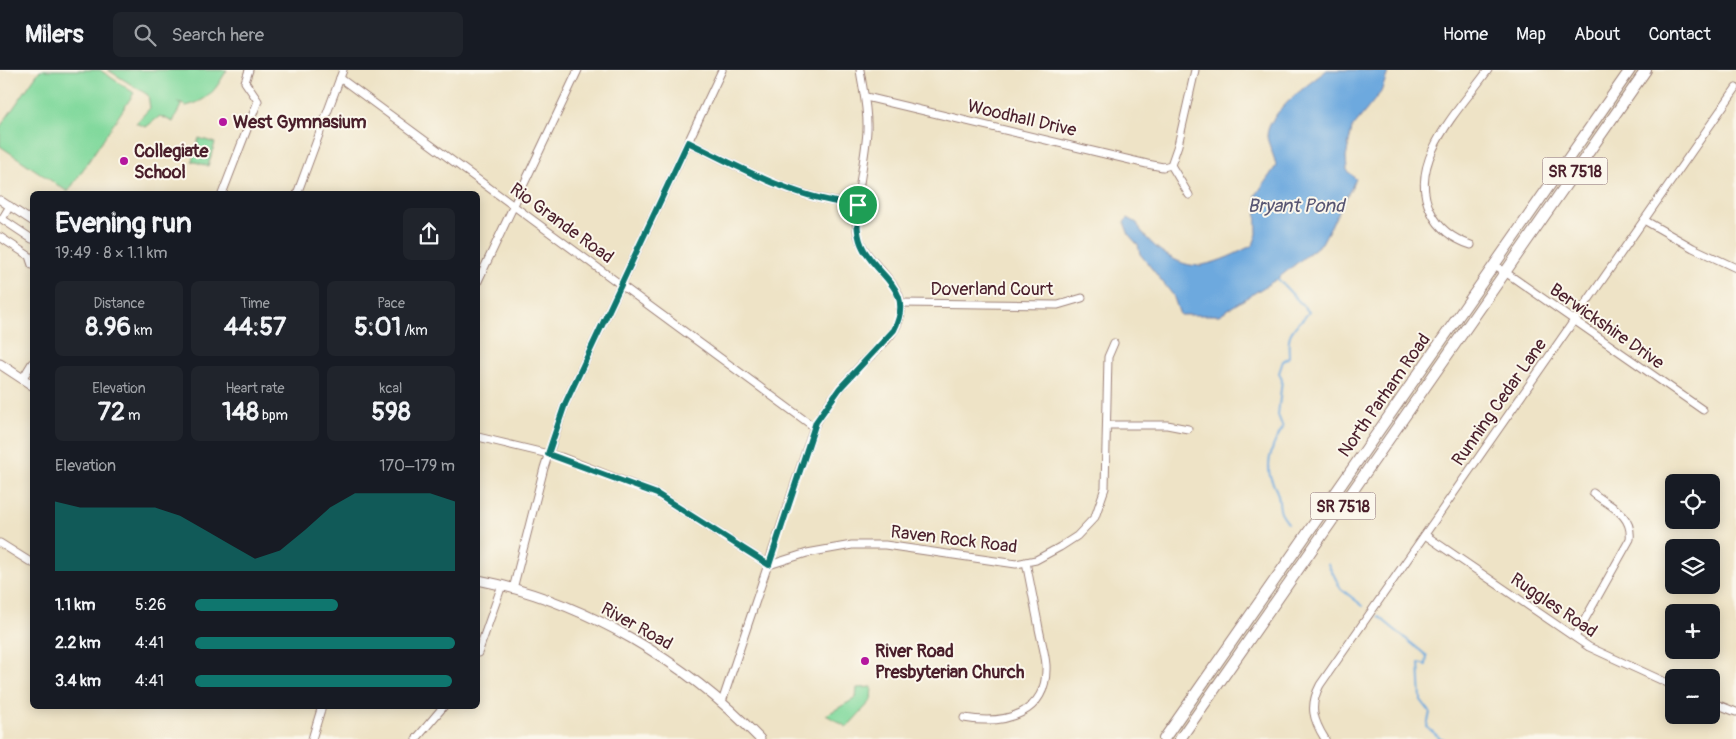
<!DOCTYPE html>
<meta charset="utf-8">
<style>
body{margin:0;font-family:Pangolin,sans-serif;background:#20242c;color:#f1f3f6;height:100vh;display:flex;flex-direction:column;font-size:19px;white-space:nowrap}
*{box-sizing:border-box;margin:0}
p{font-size:16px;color:#9ea1a6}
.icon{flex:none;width:28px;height:28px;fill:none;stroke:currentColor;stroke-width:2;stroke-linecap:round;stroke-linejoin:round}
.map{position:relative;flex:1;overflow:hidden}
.panel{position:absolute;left:30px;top:121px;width:450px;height:518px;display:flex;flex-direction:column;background:#171b24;border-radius:8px;box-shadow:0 2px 12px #0003}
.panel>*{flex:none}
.tools{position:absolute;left:1665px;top:404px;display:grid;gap:10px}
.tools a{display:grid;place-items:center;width:55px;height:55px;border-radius:8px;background:#171b24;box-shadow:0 2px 12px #0003;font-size:25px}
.pin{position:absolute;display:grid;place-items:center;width:42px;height:42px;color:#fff;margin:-21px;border:2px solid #fff;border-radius:50%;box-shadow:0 1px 5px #0007}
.round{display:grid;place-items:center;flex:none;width:52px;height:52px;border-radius:8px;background:#20242c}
.head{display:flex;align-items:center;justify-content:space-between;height:85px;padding:0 25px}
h1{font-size:28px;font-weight:800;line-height:38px}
.figures{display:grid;grid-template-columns:repeat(3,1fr);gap:8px;height:85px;padding:5px 25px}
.figures div{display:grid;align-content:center;border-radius:8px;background:#20242c;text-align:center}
.figures b{font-size:25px;font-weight:800}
.figures small{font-size:14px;font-weight:400}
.figures p{font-size:14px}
.chart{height:140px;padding:10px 25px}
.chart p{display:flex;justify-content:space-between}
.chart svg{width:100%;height:90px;margin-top:5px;fill:#0f766e;opacity:.7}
ul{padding:0 25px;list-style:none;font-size:16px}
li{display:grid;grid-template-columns:80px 60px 1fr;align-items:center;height:38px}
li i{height:12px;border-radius:6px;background:#0f766e}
header{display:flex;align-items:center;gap:30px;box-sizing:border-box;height:70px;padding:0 25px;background:#171b24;border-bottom:1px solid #363941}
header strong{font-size:24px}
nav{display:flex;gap:28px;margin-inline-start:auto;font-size:18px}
.search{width:350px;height:45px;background:#20242c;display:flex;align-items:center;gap:12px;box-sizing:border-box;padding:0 18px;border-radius:8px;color:#9ea1a6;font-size:19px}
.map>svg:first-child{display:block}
.green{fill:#82d99d;stroke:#667c64}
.water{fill:#6da9de;stroke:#5c6484}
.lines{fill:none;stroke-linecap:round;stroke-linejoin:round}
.stream{stroke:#6da9de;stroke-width:2}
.minor-casing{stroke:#9c8178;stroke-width:9}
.major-casing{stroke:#9c8178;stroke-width:11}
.highway-casing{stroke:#9c8178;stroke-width:12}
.minor{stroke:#fff;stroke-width:7}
.major{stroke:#fff;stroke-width:9}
.highway{stroke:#fff;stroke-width:10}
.route-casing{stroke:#fff;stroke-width:10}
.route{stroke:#0f766e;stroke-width:6}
.poi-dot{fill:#b5179e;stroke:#fbf7ec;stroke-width:2}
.labels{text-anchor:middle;stroke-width:4;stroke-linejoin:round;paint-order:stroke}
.shield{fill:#fbf7ec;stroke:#7f6065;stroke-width:1}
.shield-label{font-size:16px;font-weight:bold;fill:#4a1f2b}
.street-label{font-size:18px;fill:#4a1f2b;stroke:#fbf7ec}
.poi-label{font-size:18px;font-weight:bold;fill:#4a1f2b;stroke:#fbf7ec;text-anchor:start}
.water-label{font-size:19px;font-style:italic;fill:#585673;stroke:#fbf7ec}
</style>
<header>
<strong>Milers</strong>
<div class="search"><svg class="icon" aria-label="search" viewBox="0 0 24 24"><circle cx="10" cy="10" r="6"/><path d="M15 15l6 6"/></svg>Search here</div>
<nav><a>Home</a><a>Map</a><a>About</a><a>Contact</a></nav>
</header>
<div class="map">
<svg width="1736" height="669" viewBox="0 0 1736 669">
<rect width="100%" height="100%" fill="#fbf7ec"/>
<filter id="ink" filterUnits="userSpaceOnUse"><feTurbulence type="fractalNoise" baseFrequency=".02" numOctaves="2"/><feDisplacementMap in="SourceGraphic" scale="10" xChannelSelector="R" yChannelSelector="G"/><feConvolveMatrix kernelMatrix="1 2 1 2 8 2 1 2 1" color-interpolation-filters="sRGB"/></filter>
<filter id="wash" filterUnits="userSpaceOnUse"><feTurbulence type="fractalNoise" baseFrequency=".0096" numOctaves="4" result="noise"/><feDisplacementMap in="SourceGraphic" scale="20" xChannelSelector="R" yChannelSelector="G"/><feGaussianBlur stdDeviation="1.12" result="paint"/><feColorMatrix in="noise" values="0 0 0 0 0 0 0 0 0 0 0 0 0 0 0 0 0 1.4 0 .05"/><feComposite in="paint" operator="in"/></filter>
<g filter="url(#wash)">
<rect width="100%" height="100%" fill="#eee3c6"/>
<g class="green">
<polygon points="40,0 100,0 134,23 68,122 0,76 0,57"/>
<path d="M 108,0 L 227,0 C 215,20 210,30 186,36 L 177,32 L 181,35 L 173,52 L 160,46 L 146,57 L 136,53 L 150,38 L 148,25 Z"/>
<polygon points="199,68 215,73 208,96 192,91"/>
<polygon points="872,617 871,631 847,657 826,645 856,628 857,618"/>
</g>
<path class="water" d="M 1327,0 L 1389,0 L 1381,22 L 1352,58 L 1346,87 L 1347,100 L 1356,109 L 1322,173 L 1277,209 L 1219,245 L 1180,245 L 1173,225 L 1140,184 L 1138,175 L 1129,165 L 1124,152 L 1128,148 L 1137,153 C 1145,173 1180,200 1202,195 C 1220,192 1237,183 1253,175 L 1257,164 L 1256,125 L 1276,96 C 1275,87 1267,72 1267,66 C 1267,43 1310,13 1327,0 Z"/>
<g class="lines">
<g class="stream">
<path d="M 1276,207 L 1309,242 C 1304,249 1297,253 1293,260 C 1287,267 1289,279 1289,287 L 1283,291 L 1279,303 L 1282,310 L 1278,345 L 1283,358 C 1274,371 1266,390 1270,406 C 1272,413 1276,418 1278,425 C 1281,441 1277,439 1288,453"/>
<polyline points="1328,494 1341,519 1363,536"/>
<polyline points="1378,546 1427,586 1426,595 1419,593 1421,630 1430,642 1427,657 1440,668 1444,669"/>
</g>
</g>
</g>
<g filter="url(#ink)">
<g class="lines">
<defs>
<g id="minor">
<polyline points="340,8 814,357"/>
<polyline points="866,27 1147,94 1163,97 1171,95"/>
<path d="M 688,72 C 741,99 798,130 859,135"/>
<polyline points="1171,95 1178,75 1195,0"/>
<polyline points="1171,95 1189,125"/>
<polyline points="222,124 258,31 245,12 249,0"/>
<polyline points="297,124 343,0"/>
<polyline points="0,130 32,151"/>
<polyline points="10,136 2,149 32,169"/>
<polyline points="1644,150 1693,178 1736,198"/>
<polyline points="0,167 29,186 32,195"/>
<path d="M 1471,175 C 1453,169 1439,159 1431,142 C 1405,92 1461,38 1488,0"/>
<polyline points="1495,195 1703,340"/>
<polyline points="478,211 578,0"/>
<polyline points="901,233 1058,235 1082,228"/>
<polyline points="23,308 32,293"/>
<polyline points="1108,355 1167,355 1188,359"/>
<polyline points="478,367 561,387 657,424 769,495 807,483 852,475 885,475 1016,494 1036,490 1060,477 1077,466 1095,447 1105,418 1108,287 1114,273"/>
<polyline points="1425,465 1589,577 1674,616"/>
<polyline points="0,473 32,493"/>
<polyline points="513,519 544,398 565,334 722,0"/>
<path d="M 1575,567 L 1630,469 C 1633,444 1609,436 1593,423"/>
<polyline points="478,583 502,515"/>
<path d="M 722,632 L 814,357 C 825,336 841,316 857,299 C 871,284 892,270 899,250 C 912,215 866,197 858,165 C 852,140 866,89 867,60 C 868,39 863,20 860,0"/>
<polyline points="1711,632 1736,642"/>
<path d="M 964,648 C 1004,655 1048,645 1046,595 C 1045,581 1040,567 1038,553 C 1034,533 1030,513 1026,492"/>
<polyline points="312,669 322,636"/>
<polyline points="416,669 444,636"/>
<path d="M 1325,669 C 1313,650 1309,636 1320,615 L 1736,18"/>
</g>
<g id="major">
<polyline points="0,294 32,315"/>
<path d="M 478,510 C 585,531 685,591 760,669"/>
</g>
<g id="highway">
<polyline points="1164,669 1630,0"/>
<polyline points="1180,669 1646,0"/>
</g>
</defs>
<use href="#minor" class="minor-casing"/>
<use href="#major" class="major-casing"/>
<use href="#highway" class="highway-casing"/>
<use href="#minor" class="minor"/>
<use href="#major" class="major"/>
<use href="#highway" class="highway"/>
</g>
</g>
<g class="lines" filter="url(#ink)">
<defs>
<path id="route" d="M 688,72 C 742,99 798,130 858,135 C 857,151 856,166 864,180 C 882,210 914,220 894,260 L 840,318 L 816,352 L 769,495 L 657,424 L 548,384 L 565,334 Z"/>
</defs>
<use href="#route" class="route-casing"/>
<use href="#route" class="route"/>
</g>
<g class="poi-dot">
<circle cx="223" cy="52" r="5"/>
<circle cx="124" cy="91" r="5"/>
<circle cx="865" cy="591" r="5"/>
</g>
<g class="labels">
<g class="shield">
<rect x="1542.5" y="87.5" width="65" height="27" rx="4"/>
<rect x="1310.5" y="422.5" width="65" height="27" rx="4"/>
</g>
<g class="shield-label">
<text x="1575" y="107">SR 7518</text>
<text x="1343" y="442">SR 7518</text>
</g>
<g class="street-label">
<text transform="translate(1022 48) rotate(13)" y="6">Woodhall Drive</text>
<text transform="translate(562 153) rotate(36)" y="6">Rio Grande Road</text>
<text x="992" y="225">Doverland Court</text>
<text transform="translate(1607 256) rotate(35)" y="6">Berwickshire Drive</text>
<text transform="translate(1384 325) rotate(-55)" y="6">North Parham Road</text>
<text transform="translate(1499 332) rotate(-55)" y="6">Running Cedar Lane</text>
<text transform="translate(954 469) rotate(7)" y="6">Raven Rock Road</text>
<text transform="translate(1554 535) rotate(34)" y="6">Ruggles Road</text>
<text transform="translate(637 556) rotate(29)" y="6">River Road</text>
</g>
<g class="poi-label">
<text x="233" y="58">West Gymnasium</text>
<text x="134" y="87">Collegiate<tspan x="134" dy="21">School</tspan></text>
<text x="875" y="587">River Road<tspan x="875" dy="21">Presbyterian Church</tspan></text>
</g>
<g class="water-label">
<text x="1296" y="142">Bryant Pond</text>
</g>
</g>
</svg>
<div class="tools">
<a><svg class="icon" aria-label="locate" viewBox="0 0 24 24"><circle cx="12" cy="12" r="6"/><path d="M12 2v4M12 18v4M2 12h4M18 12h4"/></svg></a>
<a><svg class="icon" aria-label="layers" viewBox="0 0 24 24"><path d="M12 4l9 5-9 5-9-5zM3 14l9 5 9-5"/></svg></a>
<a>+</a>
<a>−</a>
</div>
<div class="pin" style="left:858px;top:135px;background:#1e9e55"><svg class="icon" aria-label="arrive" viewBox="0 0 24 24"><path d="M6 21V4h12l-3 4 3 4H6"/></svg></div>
<section class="panel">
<div class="head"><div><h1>Evening run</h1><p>19:49 · 8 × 1.1 km</p></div><a class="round"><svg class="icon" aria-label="share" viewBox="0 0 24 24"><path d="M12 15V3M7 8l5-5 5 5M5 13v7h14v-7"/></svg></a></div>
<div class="figures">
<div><p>Distance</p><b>8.96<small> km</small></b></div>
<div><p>Time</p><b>44:57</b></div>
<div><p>Pace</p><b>5:01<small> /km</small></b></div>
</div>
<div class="figures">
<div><p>Elevation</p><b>72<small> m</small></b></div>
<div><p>Heart rate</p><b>148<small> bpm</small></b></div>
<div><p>kcal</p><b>598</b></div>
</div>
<div class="chart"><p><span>Elevation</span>170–179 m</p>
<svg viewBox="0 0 160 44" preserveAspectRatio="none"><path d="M0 44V10L10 13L20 13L30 13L40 13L50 17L60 24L70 31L80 38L90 34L100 24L110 13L120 6L130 6L140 6L150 6L160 10V44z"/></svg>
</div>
<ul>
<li><b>1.1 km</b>5:26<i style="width:55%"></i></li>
<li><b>2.2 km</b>4:41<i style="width:100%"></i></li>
<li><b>3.4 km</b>4:41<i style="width:99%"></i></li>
</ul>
</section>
</div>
